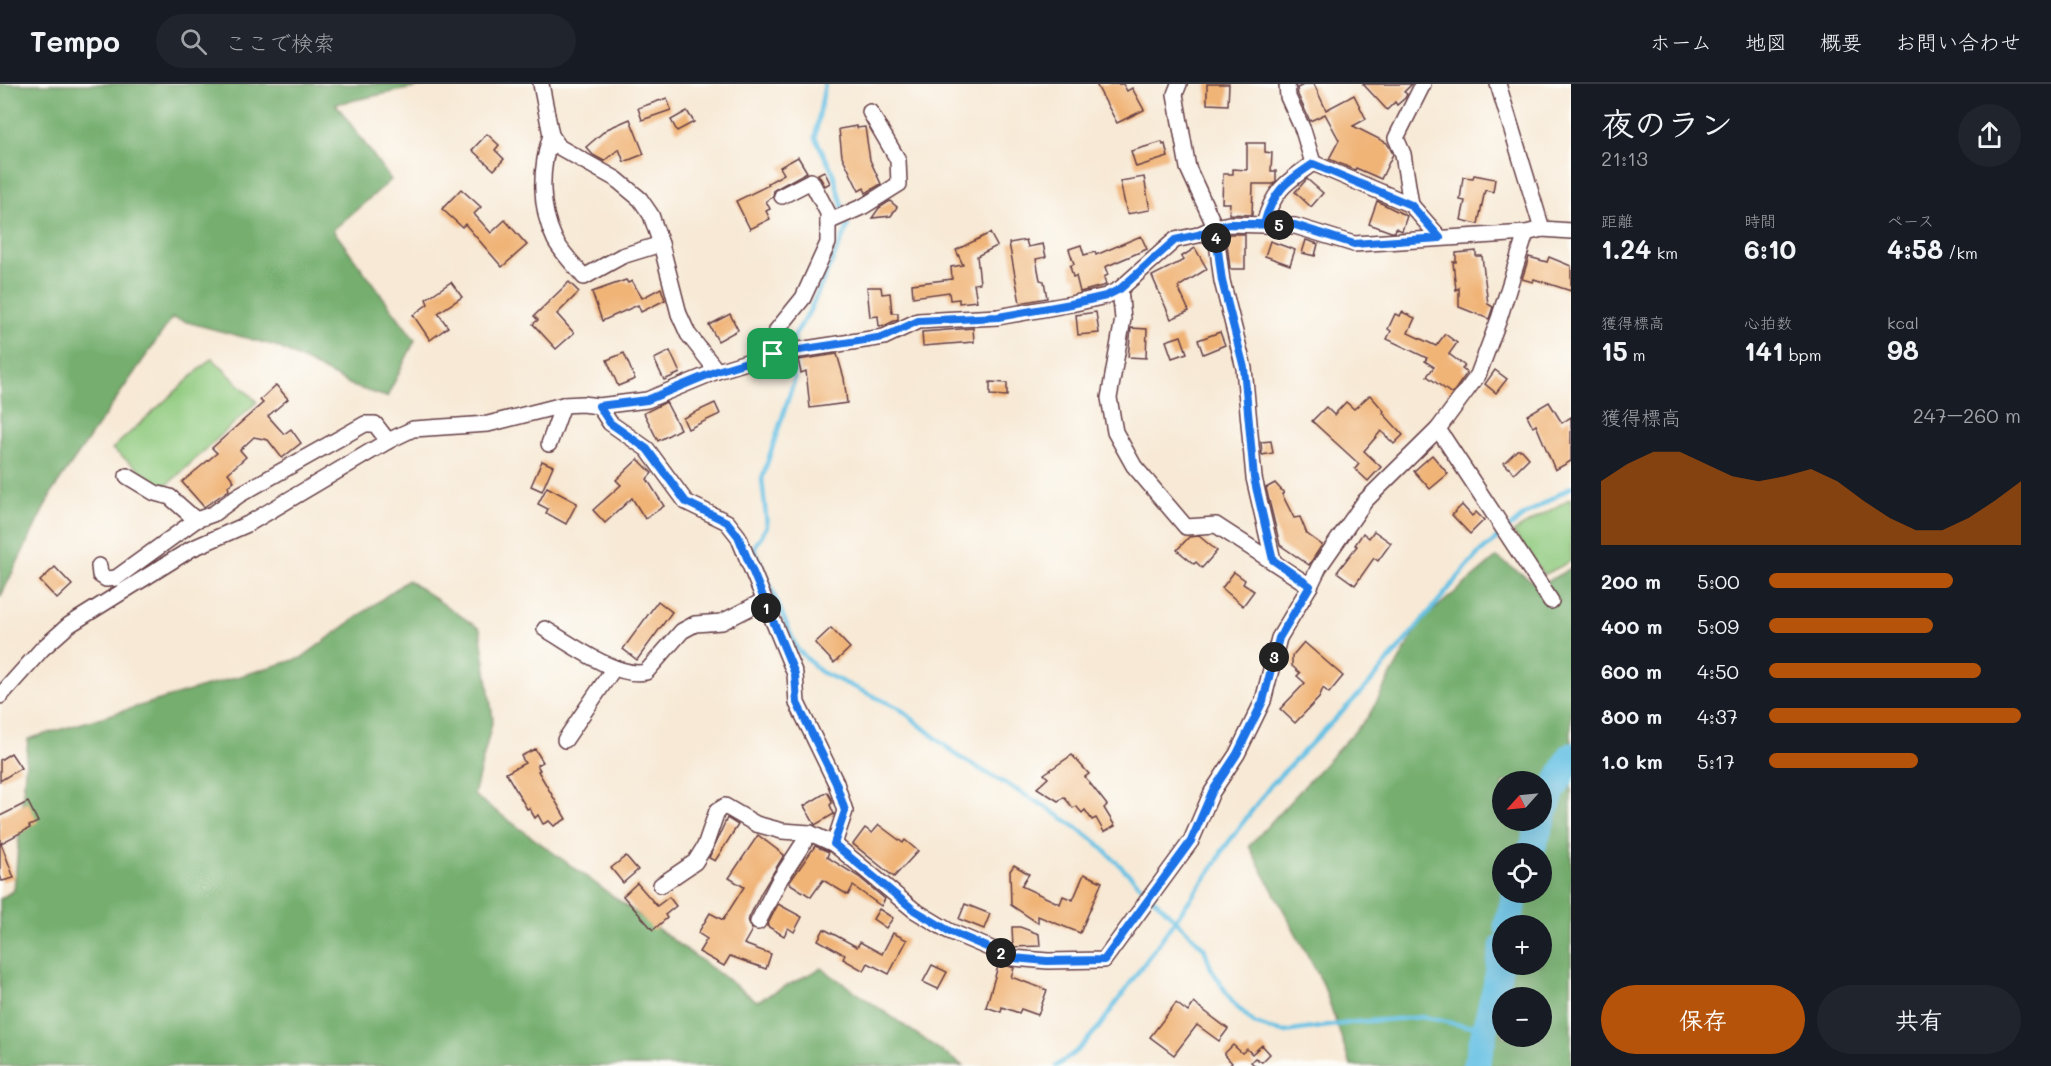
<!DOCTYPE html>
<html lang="ja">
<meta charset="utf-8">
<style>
body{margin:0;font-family:Mali,"Klee One",sans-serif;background:#20242c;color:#f1f3f6;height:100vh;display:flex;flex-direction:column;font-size:22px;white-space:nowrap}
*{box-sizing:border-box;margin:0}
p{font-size:20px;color:#9ea1a6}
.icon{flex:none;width:33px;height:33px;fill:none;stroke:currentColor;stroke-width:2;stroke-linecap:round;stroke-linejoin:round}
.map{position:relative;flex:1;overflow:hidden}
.panel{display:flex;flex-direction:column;background:#171b24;width:480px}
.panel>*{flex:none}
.needle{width:39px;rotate:243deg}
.controls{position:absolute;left:1492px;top:687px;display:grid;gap:12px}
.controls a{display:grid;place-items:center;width:60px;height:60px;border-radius:50%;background:#171b24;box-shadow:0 6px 24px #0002;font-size:30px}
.pin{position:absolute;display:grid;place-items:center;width:51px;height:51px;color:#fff;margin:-26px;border-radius:12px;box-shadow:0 3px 9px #0006}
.km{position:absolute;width:30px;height:30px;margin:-15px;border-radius:50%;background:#222;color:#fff;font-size:16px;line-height:30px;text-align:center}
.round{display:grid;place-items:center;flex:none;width:63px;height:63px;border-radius:32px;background:#20242c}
.summary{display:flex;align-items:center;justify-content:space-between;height:102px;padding:0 30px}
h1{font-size:33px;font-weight:800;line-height:45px}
.figures{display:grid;grid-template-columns:repeat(3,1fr);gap:9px;height:102px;padding:6px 30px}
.figures div{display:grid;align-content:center}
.figures b{font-size:26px;font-weight:800}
.figures small{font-size:16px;font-weight:400}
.figures p{font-size:16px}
.chart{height:168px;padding:12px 30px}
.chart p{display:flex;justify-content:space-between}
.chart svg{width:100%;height:108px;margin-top:6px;fill:#b45309;opacity:.7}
.action{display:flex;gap:12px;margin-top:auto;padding:12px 30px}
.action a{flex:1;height:69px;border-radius:36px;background:#b45309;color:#fff;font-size:24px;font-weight:800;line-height:69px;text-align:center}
.action a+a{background:#20242c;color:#f1f3f6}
ul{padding:0 30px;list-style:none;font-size:20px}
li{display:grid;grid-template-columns:96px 72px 1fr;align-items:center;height:45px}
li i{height:15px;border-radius:8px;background:#b45309}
header{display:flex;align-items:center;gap:36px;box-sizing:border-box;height:84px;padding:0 30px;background:#171b24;border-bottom:2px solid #363941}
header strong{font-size:28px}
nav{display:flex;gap:33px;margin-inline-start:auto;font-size:21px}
.search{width:420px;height:54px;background:#20242c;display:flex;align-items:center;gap:15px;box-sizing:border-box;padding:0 21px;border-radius:33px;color:#9ea1a6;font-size:22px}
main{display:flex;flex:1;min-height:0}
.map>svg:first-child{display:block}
.green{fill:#90ca7f;stroke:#6d7455;stroke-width:1.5}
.forest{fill:#74ae6e;stroke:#5f664c;stroke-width:1.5;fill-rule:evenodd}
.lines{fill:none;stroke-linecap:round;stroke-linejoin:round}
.stream{stroke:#66c1e4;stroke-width:4.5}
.river{stroke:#66c1e4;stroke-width:27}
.building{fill:#f0b477}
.minor-casing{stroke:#643d44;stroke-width:18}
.minor{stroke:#fff;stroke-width:15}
.route-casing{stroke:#fff;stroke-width:12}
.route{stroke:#1a73e8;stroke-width:8}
</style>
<header>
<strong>Tempo</strong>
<div class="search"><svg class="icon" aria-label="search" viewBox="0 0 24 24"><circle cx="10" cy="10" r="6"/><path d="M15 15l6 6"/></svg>ここで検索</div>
<nav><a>ホーム</a><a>地図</a><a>概要</a><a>お問い合わせ</a></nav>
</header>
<main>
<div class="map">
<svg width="1571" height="982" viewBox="0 0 1571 982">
<rect width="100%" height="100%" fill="#fdfcf7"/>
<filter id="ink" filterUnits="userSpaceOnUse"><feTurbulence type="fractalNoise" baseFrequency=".0167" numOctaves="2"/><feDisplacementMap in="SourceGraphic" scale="12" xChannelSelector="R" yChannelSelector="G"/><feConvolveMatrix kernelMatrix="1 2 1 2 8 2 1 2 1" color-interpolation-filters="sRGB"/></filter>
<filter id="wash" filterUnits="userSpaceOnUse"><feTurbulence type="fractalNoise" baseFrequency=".008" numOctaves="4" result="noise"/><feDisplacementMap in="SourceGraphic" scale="24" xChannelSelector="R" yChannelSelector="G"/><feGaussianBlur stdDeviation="1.35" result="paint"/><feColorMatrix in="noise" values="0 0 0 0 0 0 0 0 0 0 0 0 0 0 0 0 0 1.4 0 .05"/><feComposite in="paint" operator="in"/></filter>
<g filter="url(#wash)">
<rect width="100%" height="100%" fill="#f7e9d5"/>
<g class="green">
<polygon points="212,274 257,318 164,404 112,365"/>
<polygon points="1571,414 1571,477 1544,491 1513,448"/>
</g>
<g class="forest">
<polygon points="0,0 432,0 336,20 391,96 333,146 415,256 387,313 355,303 276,262 172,234 52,408 0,514"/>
<path d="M 1497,473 L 1539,502 L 1571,484 L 1571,982 L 1351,982 L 1323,900 L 1249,762 L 1368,633 L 1421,537 ZM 1503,698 L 1542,698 L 1542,736 L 1503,736 ZM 1503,770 L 1542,770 L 1542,808 L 1503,808 ZM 1503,842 L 1542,842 L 1542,880 L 1503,880 ZM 1503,914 L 1542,914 L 1542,952 L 1503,952 Z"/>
<polygon points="408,496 480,545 493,635 474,711 757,917 821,884 963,982 0,982 0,815 14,806 28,655 301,574"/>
</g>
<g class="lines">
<g class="stream">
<polyline points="825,0 815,53 833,89 843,125"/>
<polyline points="848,142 809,228 794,252 794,297 762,395 767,442 754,464 797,565 821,588 899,624 959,673 1046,723 1076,743 1096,758 1204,864 1211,884 1232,918 1254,939 1269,945 1285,948 1356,938 1424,933 1465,942 1486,941"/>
<polyline points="1056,982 1078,966 1099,943 1218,776 1222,767 1271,701 1370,599 1476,472 1522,433 1571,403"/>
</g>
<g class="river">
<polyline points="1542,736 1552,708 1571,672"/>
<polyline points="1530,770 1542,736"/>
<polyline points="1507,842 1516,808"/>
<polyline points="1476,982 1496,902 1503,863"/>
</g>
</g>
<g id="blocks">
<g class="building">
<polygon points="1096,0 1123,0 1127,7 1132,4 1144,26 1117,39"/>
<polygon points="1207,0 1229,0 1228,21 1207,20"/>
<polygon points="1306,0 1314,0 1326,26 1354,11 1366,35 1353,42 1387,59 1393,70 1381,95 1356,84 1355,86 1329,75 1339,56 1325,30 1310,37 1298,11 1297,4"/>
<polygon points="1363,0 1412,0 1404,8 1407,10 1405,14 1397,21 1395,18 1387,26"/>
<polygon points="667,14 671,26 642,36 638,24"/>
<polygon points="687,27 694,38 677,47 671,36"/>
<polygon points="630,35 644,70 624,78 619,65 604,77 593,71 586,63 607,45"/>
<polygon points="857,42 857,44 865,43 870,76 881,100 866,109 864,104 859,107 842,72 839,45"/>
<polygon points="487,50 499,61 495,66 504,75 494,86 472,66"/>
<polygon points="1162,58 1163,61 1165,60 1168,73 1136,83 1131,67"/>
<polygon points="1247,59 1265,59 1265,68 1272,69 1271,87 1276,87 1276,97 1273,100 1253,100 1252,131 1229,130 1230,119 1222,119 1223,90 1233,90 1233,85 1247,86"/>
<polygon points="798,73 807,88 774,106 773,113 766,117 770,125 766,127 770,135 750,145 736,117 769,101 768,99 784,90 780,83"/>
<polygon points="824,87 830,99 825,102 818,90"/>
<polygon points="1474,91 1495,95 1493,108 1485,106 1478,140 1461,136 1465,117 1460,116 1463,93 1473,94"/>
<polygon points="1144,93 1150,126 1127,130 1120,97"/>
<polygon points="1307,95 1323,109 1311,123 1295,108"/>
<polygon points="461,105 481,123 474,130 491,149 505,136 527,161 502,183 465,140 462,143 442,125"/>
<polygon points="890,117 897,123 891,132 872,134 879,124"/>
<polygon points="1377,117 1407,132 1402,147 1396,144 1395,148 1391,148 1369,140"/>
<polygon points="990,149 997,162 977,172 980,199 974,200 977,217 959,219 959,215 950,216 949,208 913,213 912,200 952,195 951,183 963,181 956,166"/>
<polygon points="1229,150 1245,150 1245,185 1230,185 1227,159"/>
<polygon points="1141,152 1147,165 1105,183 1108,191 1104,193 1106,201 1080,208 1076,192 1073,193 1070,182 1074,180 1069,165 1081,161 1084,171 1095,168 1096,171"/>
<polygon points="1026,156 1028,163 1043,160 1046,173 1036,175 1040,196 1044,197 1047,214 1020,219 1009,159"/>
<polygon points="1306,156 1318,160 1315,172 1302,169"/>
<polygon points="1270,157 1295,166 1290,181 1265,172"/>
<polygon points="1195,164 1207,185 1178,203 1189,227 1171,235 1152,192 1184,176 1181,173"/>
<polygon points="1476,167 1476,172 1482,172 1488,220 1493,223 1489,235 1459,223 1459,204 1456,206 1453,178 1456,178 1456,169"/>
<polygon points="1529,173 1547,178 1549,173 1571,182 1571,207 1534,195 1533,198 1522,195"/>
<polygon points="626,196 628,199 632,197 642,214 661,204 665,216 641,228 638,221 602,237 592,208"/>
<polygon points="451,198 462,213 438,229 448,243 430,256 413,231 428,220 426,215"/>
<polygon points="569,198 579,208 557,230 574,249 556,265 533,240 538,236 534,232"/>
<polygon points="867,203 881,203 882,210 890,209 892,229 898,229 898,235 886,241 879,242 878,232 870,233"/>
<polygon points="1096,228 1099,249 1078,251 1076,231"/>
<polygon points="1402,228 1415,234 1408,249 1436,262 1445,250 1457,259 1449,270 1465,282 1462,285 1467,289 1452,310 1427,292 1434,283 1425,277 1427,274 1387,255 1391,247 1388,245 1395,230 1400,232"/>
<polygon points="730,230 738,246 718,257 709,241"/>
<polygon points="973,244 974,258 923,262 922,248"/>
<polygon points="1131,244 1147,245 1146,274 1128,273"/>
<polygon points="1220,248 1225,261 1203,270 1198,256"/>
<polygon points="1181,252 1187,269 1172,274 1166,257"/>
<polygon points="670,267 680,289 664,296 654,275"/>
<polygon points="624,269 635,295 618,302 607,276"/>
<polygon points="837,270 844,294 847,319 810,324 806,287 801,289 798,276"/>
<polygon points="1495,286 1507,295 1496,309 1485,300"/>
<polygon points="990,298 1007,299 1007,312 990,311"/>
<polygon points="276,301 288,315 268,332 284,350 291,345 301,359 282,374 268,356 254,353 240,366 246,373 228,389 234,397 228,402 229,406 204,423 182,398 217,369 212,364 263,319 260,316"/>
<polygon points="1370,311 1384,327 1383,329 1403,351 1394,360 1381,347 1364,367 1381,383 1368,397 1355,385 1359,380 1312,337 1326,323 1334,331 1346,318 1354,325"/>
<polygon points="666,318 680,345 658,357 644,329"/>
<polygon points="1549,318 1562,339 1571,333 1571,377 1555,386 1536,341 1533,343 1527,331"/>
<polygon points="715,319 720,330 688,345 683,334"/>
<polygon points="1271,357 1273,369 1262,371 1261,358"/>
<polygon points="1517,366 1522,366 1529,374 1514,389 1504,379"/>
<polygon points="1432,371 1448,390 1430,405 1414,387"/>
<polygon points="638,375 652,389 647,395 664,422 645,435 632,414 605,439 593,426 621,401 616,396"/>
<polygon points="542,377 553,382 542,407 531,402"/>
<polygon points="1275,399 1284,409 1282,410 1294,434 1300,433 1307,450 1322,461 1309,481 1280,461 1266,404"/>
<polygon points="547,403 577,419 566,440 546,429 548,425 538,420"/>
<polygon points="1462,421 1472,432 1476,428 1484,436 1470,450 1452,431"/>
<polygon points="1374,447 1391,459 1378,477 1374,474 1355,501 1337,488 1357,462 1355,461 1363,449 1369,454"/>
<polygon points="1199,452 1217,467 1202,484 1196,478 1194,480 1177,466 1189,453"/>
<polygon points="55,483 72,501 57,515 40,497"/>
<polygon points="1234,488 1245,496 1243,500 1254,507 1243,522 1222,504"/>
<polygon points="658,517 672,528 637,576 623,565"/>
<polygon points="831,544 850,564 834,579 815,559"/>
<polygon points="1304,558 1343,592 1329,609 1323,604 1319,614 1295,639 1280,625 1305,599 1297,592 1300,589 1292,582 1292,572"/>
<polygon points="535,665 543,678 537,681 540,686 538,687 566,735 554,742 549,737 543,740 538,731 535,734 529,724 527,725 506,689 525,679 521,672"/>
<polygon points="11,669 21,684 0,697 0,676"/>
<polygon points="1072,671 1089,690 1085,693 1107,721 1104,724 1115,742 1104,748 1096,734 1092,736 1085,726 1082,729 1076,722 1073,724 1064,713 1058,717 1037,704 1048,694 1044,690"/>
<polygon points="827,708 831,715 832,719 830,721 834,730 815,741 804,722"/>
<polygon points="28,718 38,738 29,742 30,744 1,759 14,794 2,797 0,791 0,732"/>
<polygon points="727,734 738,741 715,777 709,774"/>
<polygon points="879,741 903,759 905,756 918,767 894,793 853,760 865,744 872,749"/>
<polygon points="758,751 784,771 761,809 749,834 748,839 752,846 744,860 771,870 766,885 730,872 724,882 699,868 707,855 698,849 710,829 723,836 744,803 729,794"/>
<polygon points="815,762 829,768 827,773 859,793 885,815 881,822 853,802 848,811 823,796 811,813 789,799"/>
<polygon points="626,772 638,786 623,799 611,784"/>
<polygon points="1014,781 1029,790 1021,802 1060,820 1063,812 1073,816 1084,790 1102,798 1080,849 1038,832 1038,839 1011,821 1010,787"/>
<polygon points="637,799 657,822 669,813 676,822 665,831 667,834 653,846 623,812"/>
<polygon points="778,820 802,833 794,848 788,844 784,852 767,842"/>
<polygon points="965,820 990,830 984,845 959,835"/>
<polygon points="879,825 893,834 886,844 873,835"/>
<polygon points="1012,843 1020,843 1039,850 1040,862 1013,863"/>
<polygon points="824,845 857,863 860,858 882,870 893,849 907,856 889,890 868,879 864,887 843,875 845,871 818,856"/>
<polygon points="999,879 1014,884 1011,893 1047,906 1038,931 1021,925 1019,929 1002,923 1001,928 986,923"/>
<polygon points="932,881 947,888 938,905 923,898"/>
<polygon points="1176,919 1188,928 1194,919 1228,945 1219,957 1197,941 1174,971 1150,953"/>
<polygon points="1233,961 1242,969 1247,965 1252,970 1262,961 1270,970 1262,978 1255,974 1251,978 1255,982 1229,982 1232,979 1224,970"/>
</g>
</g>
</g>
<g filter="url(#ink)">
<use href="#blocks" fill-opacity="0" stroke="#643d44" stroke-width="1.5"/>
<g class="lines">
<defs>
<g id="minor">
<polyline points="541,0 551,51 559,63 616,95 640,115 651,131 661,160 679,230 688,250 717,287"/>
<polyline points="1179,0 1175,10 1188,84 1215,143 1222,197 1244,284 1254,394 1273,476"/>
<polyline points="1498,0 1542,145"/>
<path d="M 551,51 C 540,85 539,123 555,156 C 562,169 575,182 584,193 L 622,172 L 661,160"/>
<polyline points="1313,79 1411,121 1440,154"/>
<polyline points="1411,121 1403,70 1396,54 1423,0"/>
<polyline points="828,138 864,122 899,100 898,76 870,28"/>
<path d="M 1264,140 C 1273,107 1285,99 1313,79 L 1303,46 L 1288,13 L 1287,0"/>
<polyline points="1120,205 1123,235 1109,314 1115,348 1134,382 1186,443 1216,441 1310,502"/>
<polyline points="773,270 777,246 803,214 828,159 828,129 811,97 782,112"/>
<polyline points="599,322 610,339 647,365 686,418 727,438 738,452 795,590 797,619 836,699 845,727 834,760 914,826 949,847 1013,874 1048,877 1104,876 1191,757 1212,708 1237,670 1263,617 1279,554 1310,502 1319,483 1365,417 1438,345 1478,291 1499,235 1526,149"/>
<polyline points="1438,345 1551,517"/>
<polyline points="549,360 563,321"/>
<polyline points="127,392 155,409 170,413 196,436"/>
<polyline points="99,482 100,491 106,495 116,494 196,436 213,430 239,411 365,340 375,340 388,357"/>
<path d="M 545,545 C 570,559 617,595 646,588 L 682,547 L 695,540 L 722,538 L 763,517"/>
<polyline points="0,612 42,565 69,541 191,465 248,440 388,357 413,345 488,340 563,321 582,320 599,322 647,316 717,287 773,270 884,253 918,237 998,233 1071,220 1106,212 1120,205 1175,156 1198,151 1215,143 1229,140 1295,142 1354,160 1526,149 1542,145 1571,147"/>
<polyline points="565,656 614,584"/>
<polyline points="661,801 695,778 705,762 717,727 725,722 756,740 782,747 810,749 834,760"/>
<polyline points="758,838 780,795 810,749"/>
</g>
</defs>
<use href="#minor" class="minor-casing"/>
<use href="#minor" class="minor"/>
</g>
</g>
<g class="lines" filter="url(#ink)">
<defs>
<path id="route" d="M 773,270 L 717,287 L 647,316 L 599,322 L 610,339 L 647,365 L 686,418 L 727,438 L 738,452 L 795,590 L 797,619 L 836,699 L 845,727 L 834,760 L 914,826 L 949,847 L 1013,874 L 1047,877 L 1104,876 L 1191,757 L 1212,708 L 1237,670 L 1263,617 L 1279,554 L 1310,502 L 1273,476 L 1254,394 L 1244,284 L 1222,197 L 1215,143 L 1229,140 L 1264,140 C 1273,108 1285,98 1313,80 L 1411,121 L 1440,154 L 1354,160 L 1295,141 L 1229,140 L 1215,143 L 1198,151 L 1175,156 L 1120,205 L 1106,212 L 1071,220 L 998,233 L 918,237 L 884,253 L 773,270"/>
</defs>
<use href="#route" class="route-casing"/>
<use href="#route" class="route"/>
</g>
</svg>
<div class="controls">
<a><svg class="needle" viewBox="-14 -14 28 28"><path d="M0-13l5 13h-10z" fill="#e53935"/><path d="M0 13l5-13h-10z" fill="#9ea1a6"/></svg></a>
<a><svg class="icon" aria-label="locate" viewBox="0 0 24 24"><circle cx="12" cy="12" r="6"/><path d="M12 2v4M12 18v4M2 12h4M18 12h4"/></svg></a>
<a>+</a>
<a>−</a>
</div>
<div class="pin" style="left:773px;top:270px;background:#1e9e55"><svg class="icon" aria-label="arrive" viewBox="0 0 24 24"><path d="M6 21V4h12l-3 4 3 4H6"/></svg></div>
<b class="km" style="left:766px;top:524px">1</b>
<b class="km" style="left:1001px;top:869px">2</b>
<b class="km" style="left:1274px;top:573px">3</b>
<b class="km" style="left:1216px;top:154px">4</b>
<b class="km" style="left:1279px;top:141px">5</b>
</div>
<section class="panel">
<div class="summary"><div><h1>夜のラン</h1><p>21:13</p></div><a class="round"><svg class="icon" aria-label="share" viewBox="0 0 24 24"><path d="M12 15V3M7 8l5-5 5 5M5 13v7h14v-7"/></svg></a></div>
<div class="figures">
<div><p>距離</p><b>1.24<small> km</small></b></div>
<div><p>時間</p><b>6:10</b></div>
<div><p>ペース</p><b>4:58<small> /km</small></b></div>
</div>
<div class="figures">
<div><p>獲得標高</p><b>15<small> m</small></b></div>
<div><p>心拍数</p><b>141<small> bpm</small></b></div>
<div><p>kcal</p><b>98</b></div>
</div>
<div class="chart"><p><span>獲得標高</span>247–260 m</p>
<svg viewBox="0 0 160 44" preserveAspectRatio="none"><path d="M0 44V18L10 11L20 6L30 6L40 11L50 16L60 18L70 16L80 13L90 18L100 26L110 33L120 38L130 38L140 33L150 26L160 18V44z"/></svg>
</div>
<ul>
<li><b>200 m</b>5:00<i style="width:73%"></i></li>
<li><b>400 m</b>5:09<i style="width:65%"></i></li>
<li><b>600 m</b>4:50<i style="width:84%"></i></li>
<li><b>800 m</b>4:37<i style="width:100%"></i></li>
<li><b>1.0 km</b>5:17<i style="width:59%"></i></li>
</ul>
<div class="action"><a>保存</a><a>共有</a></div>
</section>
</main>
